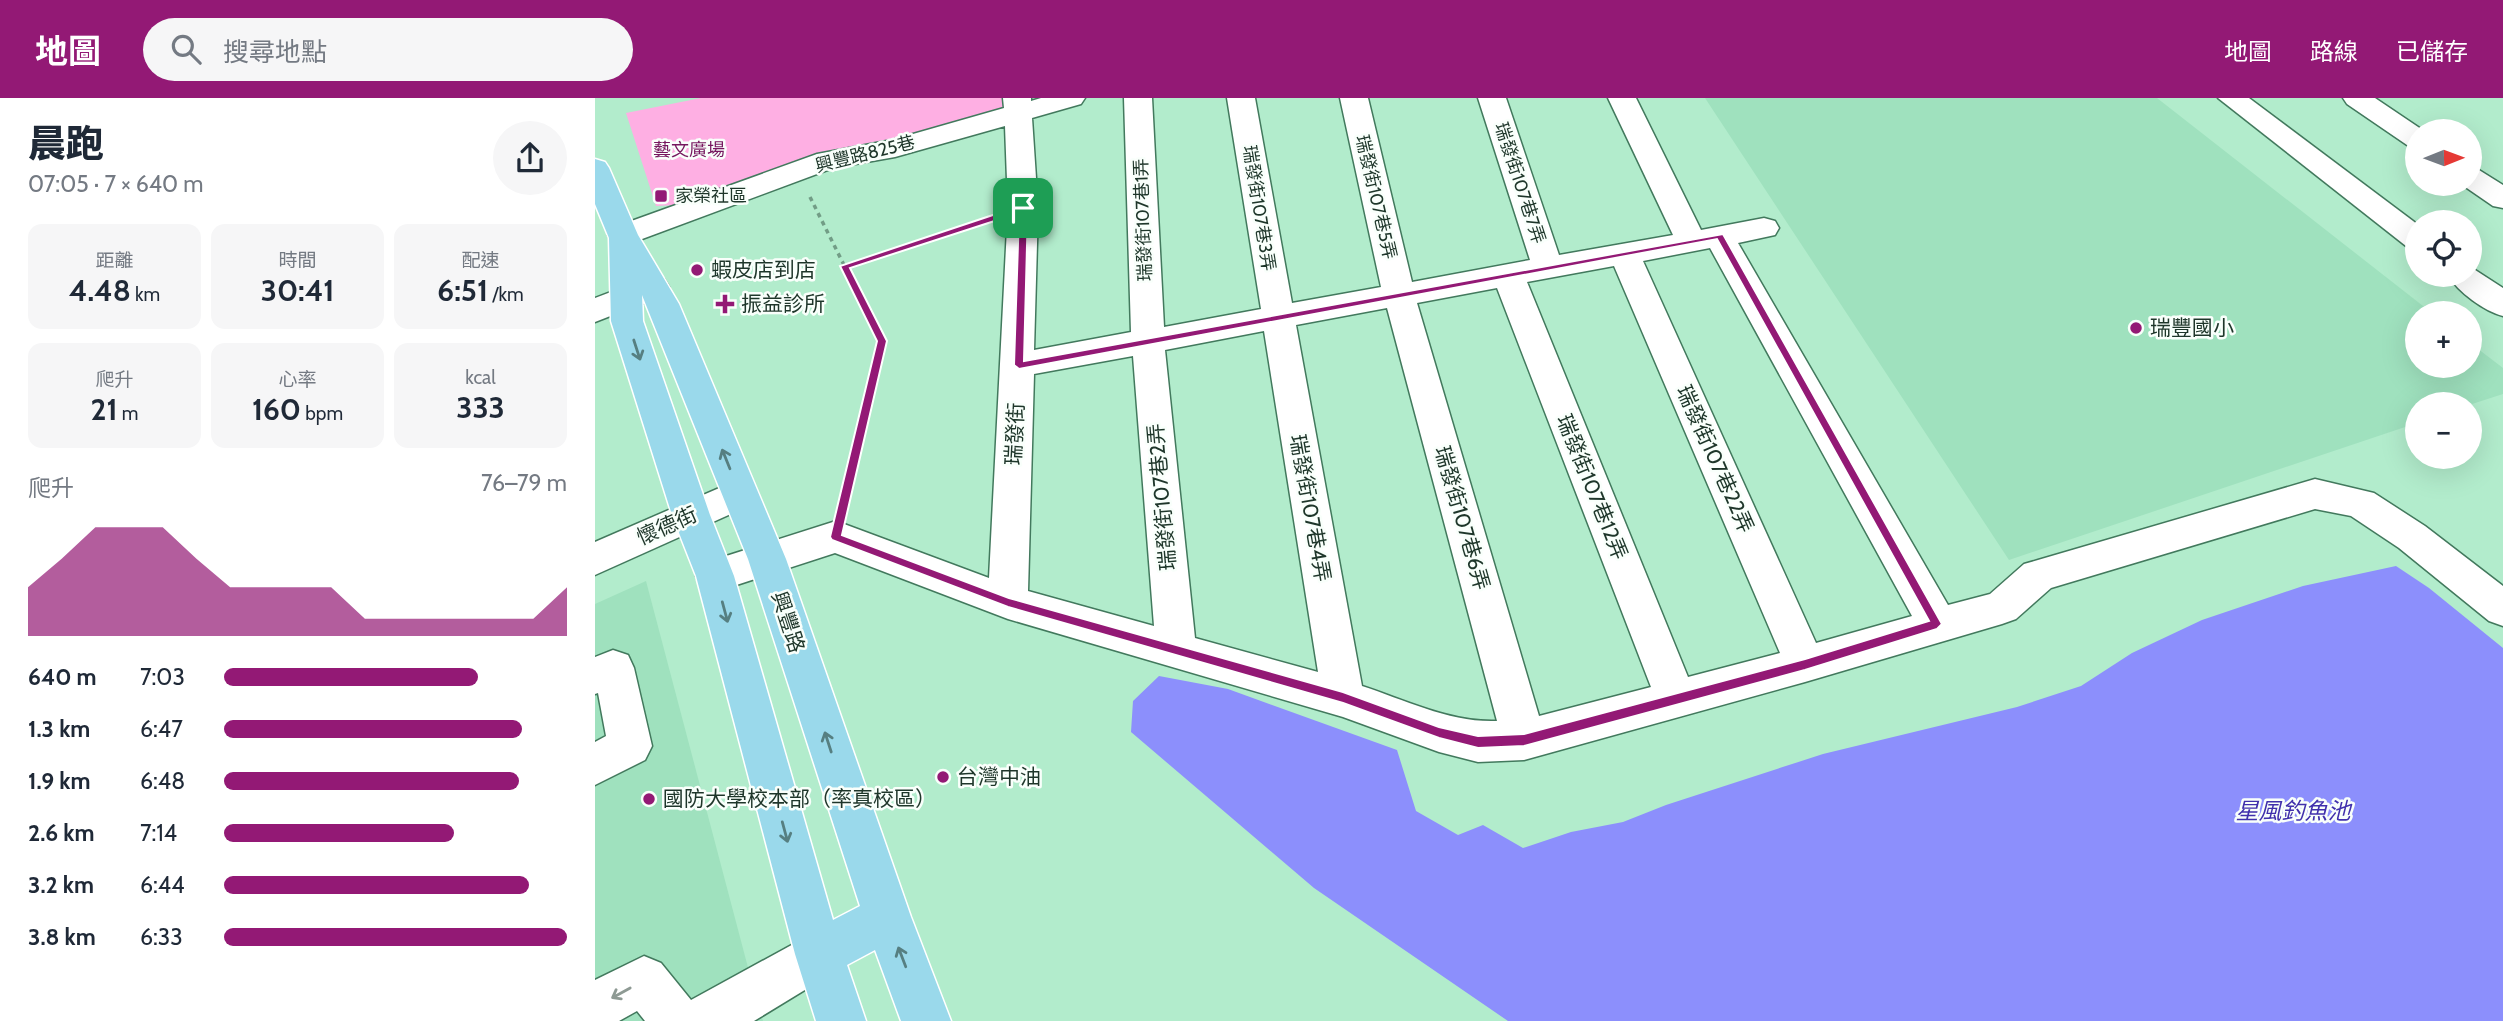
<!DOCTYPE html>
<html lang="zh-TW">
<meta charset="utf-8">
<style>
body{margin:0;font-family:Cabin,"Noto Sans TC",sans-serif;background:#f6f6f7;color:#1f2937;height:100vh;display:flex;flex-direction:column;font-size:26px;white-space:nowrap}
*{box-sizing:border-box;margin:0}
p{font-size:23px;color:#747a83}
.icon{flex:none;width:38px;height:38px;fill:none;stroke:currentColor;stroke-width:2;stroke-linecap:round;stroke-linejoin:round}
.map{position:relative;flex:1;overflow:hidden}
.sheet{display:flex;flex-direction:column;background:#fff;width:595px}
.sheet>*{flex:none}
.needle{width:46px;rotate:89deg}
.controls{position:absolute;left:1810px;top:21px;display:grid;gap:14px}
.controls a{display:grid;place-items:center;width:77px;height:77px;border-radius:50%;background:#fff;box-shadow:0 7px 28px #0002;font-size:35px}
.pin{position:absolute;display:grid;place-items:center;width:60px;height:60px;color:#fff;margin:-30px;border-radius:14px;box-shadow:0 4px 10px #0006}
.round{display:grid;place-items:center;flex:none;width:74px;height:74px;border-radius:37px;background:#f6f6f7}
.summary{display:flex;align-items:center;justify-content:space-between;height:119px;padding:0 28px}
h1{font-size:38px;font-weight:800;line-height:52px}
.stats{display:grid;grid-template-columns:repeat(3,1fr);gap:10px;height:119px;padding:7px 28px}
.stats div{display:grid;align-content:center;border-radius:14px;background:#f6f6f7;text-align:center}
.stats b{font-size:30px;font-weight:800}
.stats small{font-size:19px;font-weight:400}
.stats p{font-size:19px}
.chart{height:196px;padding:14px 28px}
.chart p{display:flex;justify-content:space-between}
.chart svg{width:100%;height:126px;margin-top:7px;fill:#931975;opacity:.7}
ul{padding:0 28px;list-style:none;font-size:23px}
li{display:grid;grid-template-columns:112px 84px 1fr;align-items:center;height:52px}
li i{height:18px;border-radius:9px;background:#931975}
header{display:flex;align-items:center;gap:42px;box-sizing:border-box;height:98px;padding:0 35px;background:#931975;color:#fff}
header strong{font-size:33px}
nav{display:flex;gap:38px;margin-inline-start:auto;font-size:24px}
.search{width:490px;height:63px;background:#f6f6f7;display:flex;align-items:center;gap:18px;box-sizing:border-box;padding:0 24px;border-radius:38px;color:#747a83;font-size:26px}
main{display:flex;flex:1;min-height:0}
.map>svg:first-child{display:block}
.built{fill:#9fe1be}
.green{fill:#feafe3}
.water{fill:#8c8ffc}
.lines{fill:none;stroke-linecap:round;stroke-linejoin:round}
.minor-casing{stroke:#42795d;stroke-width:3}
.major-casing{stroke:#fff;stroke-width:3}
.path-far1{stroke:#729d86;stroke-width:3.5;stroke-dasharray:4.5 4.5;stroke-linecap:butt}
.path{stroke:#729d86;stroke-width:5;stroke-dasharray:6 6;stroke-linecap:butt}
.minor{fill:#fff;fill-rule:evenodd}
.major{fill:#9ad9eb;fill-rule:evenodd}
.oneway{stroke:#567f81}
.oneway2{stroke:#8e9a94}
.route{fill:#931975;stroke:#fff;stroke-width:2;fill-rule:evenodd}
.poi-dot{fill:#931975;stroke:#f9fffb;stroke-width:2.5}
.labels{text-anchor:middle;stroke-width:5;stroke-linejoin:round;paint-order:stroke}
.far-park-label{font-size:18px;fill:#76175f;stroke:#f9fffb}
.far-street-label{font-size:18px;fill:#1e362a;stroke:#f9fffb}
.far-poi-label{font-size:18px;fill:#1e362a;stroke:#f9fffb;text-anchor:start}
.poi-label{font-size:21px;fill:#1e362a;stroke:#f9fffb;text-anchor:start}
.street-label{font-size:21px;fill:#1e362a;stroke:#f9fffb}
.water-label{font-size:23px;font-style:italic;fill:#4030ac;stroke:#f9fffb}
</style>
<header>
<strong>地圖</strong>
<div class="search"><svg class="icon" aria-label="search" viewBox="0 0 24 24"><circle cx="10" cy="10" r="6"/><path d="M15 15l6 6"/></svg>搜尋地點</div>
<nav><a>地圖</a><a>路線</a><a>已儲存</a></nav>
</header>
<main>
<section class="sheet">
<div class="summary"><div><h1>晨跑</h1><p>07:05 · 7 × 640 m</p></div><a class="round"><svg class="icon" aria-label="share" viewBox="0 0 24 24"><path d="M12 15V3M7 8l5-5 5 5M5 13v7h14v-7"/></svg></a></div>
<div class="stats">
<div><p>距離</p><b>4.48<small> km</small></b></div>
<div><p>時間</p><b>30:41</b></div>
<div><p>配速</p><b>6:51<small> /km</small></b></div>
</div>
<div class="stats">
<div><p>爬升</p><b>21<small> m</small></b></div>
<div><p>心率</p><b>160<small> bpm</small></b></div>
<div><p>kcal</p><b>333</b></div>
</div>
<div class="chart"><p><span>爬升</span>76–79 m</p>
<svg viewBox="0 0 160 44" preserveAspectRatio="none"><path d="M0 44V27L10 17L20 6L30 6L40 6L50 17L60 27L70 27L80 27L90 27L100 38L110 38L120 38L130 38L140 38L150 38L160 27V44z"/></svg>
</div>
<ul>
<li><b>640 m</b>7:03<i style="width:74%"></i></li>
<li><b>1.3 km</b>6:47<i style="width:87%"></i></li>
<li><b>1.9 km</b>6:48<i style="width:86%"></i></li>
<li><b>2.6 km</b>7:14<i style="width:67%"></i></li>
<li><b>3.2 km</b>6:44<i style="width:89%"></i></li>
<li><b>3.8 km</b>6:33<i style="width:100%"></i></li>
</ul>
</section>
<div class="map">
<svg width="1908" height="923" viewBox="0 0 1908 923">
<rect width="100%" height="100%" fill="#b2eccc"/>
<g class="built">
<polygon points="1110,0 1562,0 1837,215 1822,215 1822,268 1874,268 1874,244 1908,270 1908,296 1874,307 1822,306 1822,325 1414,462"/>
<polygon points="51,483 160,896 168,923 0,923 0,506"/>
</g>
<polygon class="green" points="106,0 417,0 418,8 293,43 245,52 81,107 61,108 31,15"/>
<polygon class="water" points="1801,468 1834,490 1908,550 1908,923 913,923 719,790 536,634 538,603 564,578 633,591 802,652 821,713 863,737 888,727 928,750 976,734 1028,724 1071,707 1228,656 1422,609 1486,588 1537,555 1607,522 1708,488"/>
<g class="lines">
<defs>
<g id="minor">
<path d="M 408,0 L 436,0 L 436,3 L 446,0 L 490,0 L 486,6 L 437,20 L 443,110 L 439,252 L 536,234 L 529,0 L 557,0 L 569,229 L 666,211 L 632,0 L 660,0 L 697,205 L 786,189 L 745,0 L 773,0 L 817,184 L 935,162 L 883,0 L 911,0 L 964,157 L 1078,137 L 1013,0 L 1041,0 L 1106,132 L 1169,120 L 1180,123 L 1184,130 L 1180,137 L 1143,145 L 1353,507 L 1395,496 L 1429,466 L 1443,462 L 1720,381 L 1779,395 L 1830,428 L 1908,488 L 1908,528 L 1894,523 L 1804,450 L 1756,418 L 1720,411 L 1456,490 L 1421,521 L 1407,526 L 1210,584 L 929,662 L 883,664 L 844,654 L 748,619 L 413,521 L 240,455 L 120,494 L 106,490 L 101,478 L 106,466 L 241,423 L 394,480 L 413,110 L 410,28 L 300,59 L 238,70 L 39,144 L 28,147 L 17,144 L 13,137 L 17,130 L 222,56 L 297,42 L 409,10 ZM 1115,150 L 1317,518 L 1221,545 L 1048,163 ZM 1019,168 L 1185,555 L 1093,579 L 932,184 ZM 902,190 L 1056,589 L 944,618 L 822,205 ZM 792,210 L 902,623 C 856,625 810,602 767,588 L 701,227 ZM 669,233 L 723,574 L 600,540 L 570,252 ZM 538,258 L 559,528 L 433,493 L 439,276 Z"/>
<polygon points="1623,0 1654,0 1822,126 1822,151 1811,148"/>
<polygon points="1748,0 1780,0 1829,33 1822,33 1822,49 1812,47 1752,6"/>
<polygon points="1874,69 1884,72 1908,87 1908,110 1898,108 1866,86 1874,86"/>
<path d="M 1874,168 L 1908,190 L 1908,218 C 1889,213 1863,194 1853,177 L 1874,177 Z"/>
<polygon points="58,178 69,181 74,189 69,197 0,224 0,200"/>
<polygon points="145,381 158,386 163,396 158,406 0,477 0,444"/>
<polygon points="18,552 33,557 39,570 57,648 50,662 0,687 0,644 11,638 3,595 0,596 0,559"/>
<polygon points="224,832 241,839 248,856 241,873 159,923 50,923 42,913 24,923 0,923 0,882 49,858 66,865 96,902"/>
</g>
<path id="major" d="M 0,61 L 10,64 L 14,70 L 43,137 L 84,206 L 191,461 L 316,819 L 356,923 L 306,923 L 280,852 L 252,867 L 271,923 L 221,923 L 200,856 L 101,478 L 77,417 L 16,223 L 14,140 L 0,106 ZM 47,197 L 153,461 L 265,808 L 238,822 L 139,478 L 115,417 L 48,223 Z"/>
</defs>
<use href="#minor" class="minor-casing"/>
<use href="#major" class="major-casing"/>
<g class="path-far1">
<polyline points="215,99 287,243 252,393"/>
<polyline points="250,168 394,121"/>
</g>
<polyline class="path" points="248,408 252,391"/>
<use href="#minor" class="minor"/>
<use href="#major" class="major"/>
</g>
<defs><path id="oneway-shaft" d="M-6 0H5M1.5-3L5.5 0L1.5 3" fill="none" stroke-width="1.6" stroke-linecap="round" stroke-linejoin="round" transform="scale(1.75)"/></defs>
<g class="oneway">
<use href="#oneway-shaft" transform="translate(42 252) rotate(72)"/>
<use href="#oneway-shaft" transform="translate(131 361) rotate(-112)"/>
<use href="#oneway-shaft" transform="translate(130 514) rotate(75)"/>
<use href="#oneway-shaft" transform="translate(233 644) rotate(-108)"/>
<use href="#oneway-shaft" transform="translate(190 734) rotate(75)"/>
<use href="#oneway-shaft" transform="translate(307 859) rotate(-111)"/>
</g>
<use class="oneway2" href="#oneway-shaft" transform="translate(26 895) rotate(151)"/>
<path class="route" d="M 425,108 L 433,110 L 429,263 L 1128,136 L 1347,526 L 1342,531 L 1210,572 L 929,648 L 883,650 L 844,640 L 748,605 L 413,509 L 237,442 L 235,439 L 282,243 L 245,168 ZM 424,115 L 419,267 L 424,271 L 1122,141 L 1334,523 L 1210,561 L 929,636 L 883,638 L 844,629 L 748,594 L 414,500 L 247,437 L 292,243 L 255,170 Z"/>
<g class="poi-dot">
<rect x="59" y="91" width="14" height="14" rx="3.5"/>
<circle cx="102" cy="172" r="7"/>
<path d="M126.5 195.5h7v7h7v7h-7v7h-7v-7h-7v-7h7z"/>
<circle cx="1541" cy="230" r="7"/>
<circle cx="348" cy="679" r="7"/>
<circle cx="54" cy="701" r="7"/>
</g>
<g class="labels">
<g class="far-park-label">
<text x="94" y="58">藝文廣場</text>
</g>
<g class="far-street-label">
<text transform="translate(270 56) rotate(-14)" y="6">興豐路825巷</text>
<text transform="translate(925 85) rotate(72)" y="6">瑞發街107巷7弄</text>
<text transform="translate(781 99) rotate(77)" y="6">瑞發街107巷5弄</text>
<text transform="translate(664 110) rotate(81)" y="6">瑞發街107巷3弄</text>
<text transform="translate(548 122) rotate(-92)" y="6">瑞發街107巷1弄</text>
</g>
<g class="far-poi-label">
<text x="80" y="104">家榮社區</text>
</g>
<g class="poi-label">
<text x="116" y="179">蝦皮店到店</text>
<text x="146" y="213">振益診所</text>
<text x="1555" y="237">瑞豐國小</text>
<text x="362" y="686">台灣中油</text>
<text x="68" y="708">國防大學校本部（率真校區）</text>
</g>
<g class="street-label">
<text transform="translate(420 336) rotate(-87)" y="7">瑞發街</text>
<text transform="translate(1120 361) rotate(66)" y="7">瑞發街107巷22弄</text>
<text transform="translate(997 389) rotate(68)" y="7">瑞發街107巷12弄</text>
<text transform="translate(567 399) rotate(-95)" y="7">瑞發街107巷2弄</text>
<text transform="translate(715 410) rotate(80)" y="7">瑞發街107巷4弄</text>
<text transform="translate(867 420) rotate(74)" y="7">瑞發街107巷6弄</text>
<text transform="translate(72 428) rotate(-24)" y="7">懷德街</text>
<text transform="translate(193 524) rotate(72)" y="7">興豐路</text>
</g>
<g class="water-label">
<text x="1698" y="721">星風釣魚池</text>
</g>
</g>
</svg>
<div class="controls">
<a><svg class="needle" viewBox="-14 -14 28 28"><path d="M0-13l5 13h-10z" fill="#e53935"/><path d="M0 13l5-13h-10z" fill="#747a83"/></svg></a>
<a><svg class="icon" aria-label="locate" viewBox="0 0 24 24"><circle cx="12" cy="12" r="6"/><path d="M12 2v4M12 18v4M2 12h4M18 12h4"/></svg></a>
<a>+</a>
<a>−</a>
</div>
<div class="pin" style="left:428px;top:110px;background:#1e9e55"><svg class="icon" aria-label="arrive" viewBox="0 0 24 24"><path d="M6 21V4h12l-3 4 3 4H6"/></svg></div>
</div>
</main>
